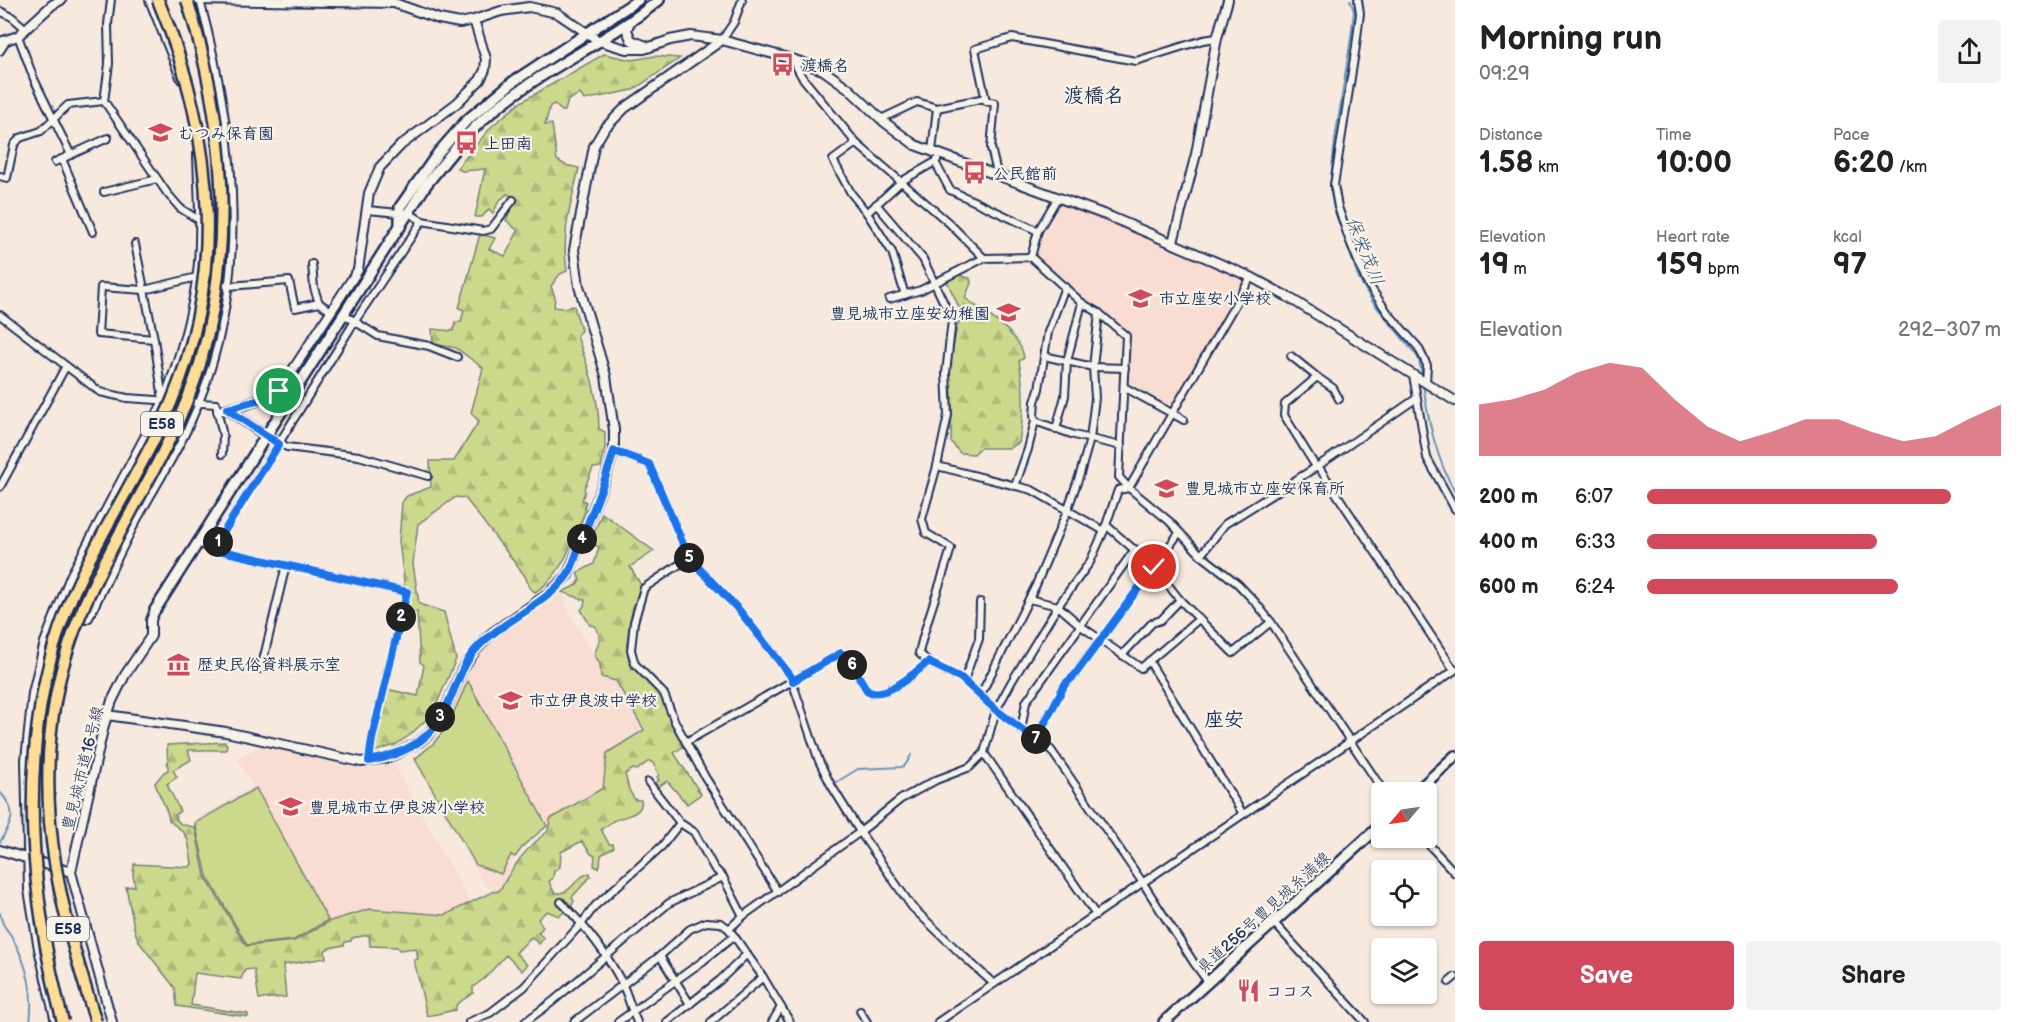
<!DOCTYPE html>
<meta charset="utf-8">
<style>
body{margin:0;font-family:"Balsamiq Sans","Klee One",sans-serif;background:#f2f2f2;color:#222;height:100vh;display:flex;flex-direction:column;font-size:22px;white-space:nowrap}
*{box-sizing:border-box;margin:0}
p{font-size:20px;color:#767676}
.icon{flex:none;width:33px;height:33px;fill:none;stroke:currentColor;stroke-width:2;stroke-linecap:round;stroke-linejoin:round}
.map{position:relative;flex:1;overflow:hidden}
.side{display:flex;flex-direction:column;background:#fff;width:570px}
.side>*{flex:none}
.needle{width:39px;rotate:241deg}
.fabs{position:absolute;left:1371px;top:782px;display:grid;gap:12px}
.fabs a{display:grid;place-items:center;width:66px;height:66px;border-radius:6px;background:#fff;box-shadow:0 2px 4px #0004;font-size:30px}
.pin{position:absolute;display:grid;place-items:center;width:51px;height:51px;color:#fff;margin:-26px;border:3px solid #fff;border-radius:50%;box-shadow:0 2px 6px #0007}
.km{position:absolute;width:30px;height:30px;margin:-15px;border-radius:50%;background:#222;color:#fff;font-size:16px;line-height:30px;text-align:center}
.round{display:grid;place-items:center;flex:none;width:63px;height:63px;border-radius:6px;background:#f2f2f2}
.overview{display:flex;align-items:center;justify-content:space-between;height:102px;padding:0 24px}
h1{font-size:33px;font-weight:600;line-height:45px}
.figures{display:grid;grid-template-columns:repeat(3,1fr);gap:9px;height:102px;padding:6px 24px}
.figures div{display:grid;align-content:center}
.figures b{font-size:30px;font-weight:600}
.figures small{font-size:16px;font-weight:400}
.figures p{font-size:16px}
.chart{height:168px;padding:12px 24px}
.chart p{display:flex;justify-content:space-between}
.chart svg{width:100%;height:108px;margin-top:6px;fill:#d1495b;opacity:.7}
.action{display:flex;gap:12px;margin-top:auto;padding:12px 24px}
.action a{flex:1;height:69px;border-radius:6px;background:#d1495b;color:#fff;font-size:24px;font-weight:600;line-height:69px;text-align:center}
.action a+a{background:#f2f2f2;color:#222}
ul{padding:0 24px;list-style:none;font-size:20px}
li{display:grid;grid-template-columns:96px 72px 1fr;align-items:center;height:45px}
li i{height:15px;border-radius:8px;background:#d1495b}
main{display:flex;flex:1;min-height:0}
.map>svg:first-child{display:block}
.built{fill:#f9ddd3}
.forest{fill:url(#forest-firs);stroke:#748475;stroke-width:1.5}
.park{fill:#ccd88c;stroke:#748475;stroke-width:1.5}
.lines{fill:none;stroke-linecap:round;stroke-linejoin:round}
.stream{stroke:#6496ba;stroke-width:2}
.minor-casing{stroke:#1b2f5e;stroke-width:10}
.tertiary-casing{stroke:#1b2f5e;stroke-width:12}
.secondary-casing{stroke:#1b2f5e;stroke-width:14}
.minor{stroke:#f7f3e8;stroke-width:6}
.tertiary{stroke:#f7f3e8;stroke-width:8}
.secondary{stroke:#f7f3e8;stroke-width:9}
.motorway-bridge-casing{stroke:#1b2f5e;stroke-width:15;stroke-linecap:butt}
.motorway-bridge{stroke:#fedd96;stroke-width:10}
.route-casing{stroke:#fff;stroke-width:12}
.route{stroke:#1a73e8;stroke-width:8}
.labels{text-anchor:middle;stroke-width:4.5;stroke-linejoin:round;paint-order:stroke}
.shield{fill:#f7f3e8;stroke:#5d6a87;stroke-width:1.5}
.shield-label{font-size:15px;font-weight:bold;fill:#1b2f5e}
.poi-label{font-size:16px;font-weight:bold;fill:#1b2f5e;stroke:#f7f3e8;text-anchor:start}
.street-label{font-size:16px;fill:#1b2f5e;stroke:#f7f3e8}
.water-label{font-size:18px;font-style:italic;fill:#33517d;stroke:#f7f3e8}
.quarter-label{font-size:20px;font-weight:bold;fill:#1b2f5e;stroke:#f7f3e8}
</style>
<main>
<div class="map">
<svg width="1455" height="1022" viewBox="0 0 1455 1022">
<defs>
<pattern id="forest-firs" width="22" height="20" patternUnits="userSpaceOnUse" patternTransform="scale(1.5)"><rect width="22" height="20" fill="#ccd88c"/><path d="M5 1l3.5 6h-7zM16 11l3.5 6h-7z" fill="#afba7b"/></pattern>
</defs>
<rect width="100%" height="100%" fill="#f8e9de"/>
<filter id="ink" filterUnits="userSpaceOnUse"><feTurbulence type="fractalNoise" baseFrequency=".0167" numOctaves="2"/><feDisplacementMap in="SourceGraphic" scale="12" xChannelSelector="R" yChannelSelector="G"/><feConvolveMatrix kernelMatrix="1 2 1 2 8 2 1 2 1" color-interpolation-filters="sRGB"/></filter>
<g filter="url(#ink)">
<g class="built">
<polygon points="1061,201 1245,279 1171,410 1126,386 1129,335 1037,260 1036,249"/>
<polygon points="562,592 571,616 600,664 601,677 616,681 644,731 607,753 603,788 550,819 547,826 525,844 515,857 500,891 492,892 481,880 412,757 433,740 446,723 467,672 479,653 494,639"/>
<polygon points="263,745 352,768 376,768 394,764 471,903 445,915 370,909 330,921 294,942 246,947 205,876 193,820 253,787 237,758"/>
</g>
<g class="forest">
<path d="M 604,54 L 632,60 L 655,56 L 680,58 L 633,90 L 584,100 L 580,94 L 568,100 L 565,111 L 562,111 L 554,104 L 550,106 L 545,125 L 552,124 L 557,160 L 565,165 L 579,168 C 571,204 561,234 567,271 L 560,274 L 551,286 L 555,297 L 554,307 L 561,308 L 574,306 L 581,330 L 577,336 C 588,366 599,397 599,429 L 605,432 L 605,447 L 601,467 L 593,468 L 584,489 L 585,491 L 582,500 L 586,502 L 584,508 L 586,509 C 574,537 564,575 535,592 L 530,588 L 525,576 L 465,498 L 456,497 L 418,524 L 413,563 L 419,604 L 444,612 L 456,659 L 438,701 L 429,717 L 410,735 L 395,745 L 374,752 L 386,689 L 418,696 L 424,665 L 420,662 L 417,612 L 404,612 L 405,590 L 399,541 L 402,502 L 407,496 L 431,487 L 430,461 L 454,461 L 479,421 L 471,413 L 483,368 L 456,348 L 433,344 L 432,329 L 453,331 L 455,322 L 461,322 L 464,310 L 459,308 L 480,234 L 495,238 L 489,249 L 505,256 L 518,231 L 506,220 L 516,198 L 507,194 L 499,201 L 493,213 L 489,209 L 482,217 L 475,217 L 485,169 L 462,171 L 457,168 L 492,126 L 521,102 Z"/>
<path d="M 958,275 L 970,278 L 971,283 L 965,298 C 983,312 1022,334 1024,358 L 1019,361 C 1025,392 1024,413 1019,443 L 1009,448 L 980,448 L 974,454 L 960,453 L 951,442 L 952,393 L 948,373 L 957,326 L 963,316 L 947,281 Z"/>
<path d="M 602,513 L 654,551 L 630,567 L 641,585 L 630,620 L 627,644 L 629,662 L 660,695 L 684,746 L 674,753 L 701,794 L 687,804 L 667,781 L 658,787 L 655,783 L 659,780 L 657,777 L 659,775 L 653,763 L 649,761 L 637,770 L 633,769 L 625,774 L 629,790 L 635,800 L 641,800 C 644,815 623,816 613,821 C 609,824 605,827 601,829 L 609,844 L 613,844 L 614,847 L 601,855 L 600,865 L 598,868 L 594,866 L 595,856 L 591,854 L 582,841 L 561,852 L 560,867 L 554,871 L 553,878 L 549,882 L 554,892 C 571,898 575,875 590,873 L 591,876 L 572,897 L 574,901 L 571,907 L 559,916 L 547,911 L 538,919 L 543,927 L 538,933 L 544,938 L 539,944 L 531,937 L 516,953 L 527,965 L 522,971 L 506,955 L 485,978 L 473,987 L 473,993 L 457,1004 L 455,1010 L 427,1016 L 414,960 L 418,959 L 416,948 L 399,950 L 397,947 L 370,946 L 369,935 L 352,938 L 351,941 L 345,942 L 344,945 L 329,948 L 325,951 L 326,958 L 283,965 L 286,997 L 259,999 L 254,969 L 245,970 L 241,979 L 195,973 L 191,1005 L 248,1014 L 248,1017 L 177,1006 L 175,988 L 140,943 L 135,932 L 126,887 L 135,886 L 133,875 L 134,864 L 190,867 L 192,863 L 188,840 L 184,833 L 169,820 C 167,806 159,797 155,783 L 164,772 L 168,770 L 167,745 L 225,742 L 227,745 L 226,750 L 188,750 L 191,760 L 173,770 L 177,777 L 167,784 L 180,811 L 175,815 C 178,826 185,825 195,827 L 205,876 L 246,946 L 294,941 L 330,921 L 370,909 L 445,915 L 492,892 L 499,891 C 515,864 523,851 548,831 L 550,819 L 603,788 L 607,753 L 644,730 L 616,681 L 601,677 L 600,664 L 594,654 C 599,644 602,636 595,626 L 590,625 L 581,610 L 584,606 L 585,600 L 562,592 L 577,585 L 580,580 L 577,573 L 594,564 L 599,547 L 590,543 Z"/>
</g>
<g class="park">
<polygon points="468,681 547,826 525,844 515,857 511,855 501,874 476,865 415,759 434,743 448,725"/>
<polygon points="256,788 328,920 294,940 247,945 207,876 195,823"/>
</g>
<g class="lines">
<g class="stream">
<polyline points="1350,0 1354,11 1351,38 1335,140 1330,188 1334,208 1359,279 1372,301 1418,357 1423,377"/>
<path d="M 1423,383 C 1428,421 1436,458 1455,492"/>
<polyline points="835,783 858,769 902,767 906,764 911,755"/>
<path d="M 0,792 C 18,813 13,819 0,842"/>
<path d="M 0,913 C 2,928 8,928 14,941 C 28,967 34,993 30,1022"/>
</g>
<defs>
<g id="minor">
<polyline points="111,0 108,24 109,64 104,101 167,193 180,208 199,220"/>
<polyline points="149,0 181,80"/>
<polyline points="1358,0 1360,13 1356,46 1334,185 1338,207 1349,239 1366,281 1388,313 1418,347 1427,365 1426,383"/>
<polyline points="0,11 12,17 26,29"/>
<polyline points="18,36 34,79 71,155"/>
<polyline points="722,40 734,22 742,0"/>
<polyline points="0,51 7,40"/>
<polyline points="792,59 802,77 856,143 949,223 984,258"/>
<polyline points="881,119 917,102 937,108 985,98"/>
<polyline points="856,143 833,160 851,193 867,213 902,181 935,162"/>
<polyline points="932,151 937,108"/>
<polyline points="62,159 93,232"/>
<polyline points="937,160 935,162 950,190 1038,231"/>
<polyline points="55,162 108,138"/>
<polyline points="997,173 991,148 995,103 986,101 975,49 1012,38 1136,61 1203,40 1217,38"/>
<polyline points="0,176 7,178 14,145 20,138 41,131 68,105 104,101"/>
<polyline points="104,192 157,179"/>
<polyline points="876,204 923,259 952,320 946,373 948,415 937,466"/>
<polyline points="367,210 400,213"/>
<polyline points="409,213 422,221 483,231 491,229 513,200"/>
<polyline points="867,213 892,252 905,295"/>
<polyline points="135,244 154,339 163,400"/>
<polyline points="1031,257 1038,231 1058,197"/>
<polyline points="312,264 314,288 319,303"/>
<polyline points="889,299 921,290 984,258 1031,257 1082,303 1099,313 1126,336 1119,477 1129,488 1169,521 1201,555 1238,584 1256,603 1271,622 1384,792"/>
<polyline points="343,314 378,336 429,346 457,357"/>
<polyline points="0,315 100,392 127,398 216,404 223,436 222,454"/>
<polyline points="154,339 98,334 101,287 144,290 197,277 229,286 289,281 295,308 319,303 331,311"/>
<polyline points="1044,356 1093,367 1125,368"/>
<polyline points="1291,356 1317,377 1285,404 1284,415 1316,467"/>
<polyline points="1413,375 1427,458 1455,509"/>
<polyline points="1317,377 1333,388 1339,399"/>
<polyline points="1124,387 1184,420"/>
<polyline points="1035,421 1034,416 1035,402 1039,389 1048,332 1065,287"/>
<polyline points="1056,429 1065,396 1067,361 1082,303"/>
<polyline points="266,436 287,447 359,456 428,476"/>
<polyline points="614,451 649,464 689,558 739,610 790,675 819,761 831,785 860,832 912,907 961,954 994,984"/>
<polyline points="1318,466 1454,670"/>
<polyline points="1015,486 1028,449 1035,421 1074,435 1121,446"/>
<polyline points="0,487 66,366"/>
<polyline points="1106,525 1154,567 1180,600 1199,619"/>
<path d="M 1104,531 L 1032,490 L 937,466 L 922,519 L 926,533 L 951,548 C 941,584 927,617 919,653 L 931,664 L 961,678 L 996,710 L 1051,750 L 1143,883 L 1194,963 L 1208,982"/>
<polyline points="199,544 213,549 407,592 372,739 369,761"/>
<polyline points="213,549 355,321 422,221"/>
<polyline points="1201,555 1225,524 1318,466 1417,398"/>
<polyline points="689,558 644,588 634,622 631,650 635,664 664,694 675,722 705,777 778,892"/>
<polyline points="1029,599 1058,606 1081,626 1141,668 1199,619 1233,653 1271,622"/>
<path d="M 62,613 L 85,620 L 89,618 C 105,585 120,552 137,520 C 154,489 173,459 188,428 C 253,290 238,142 200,0"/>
<polyline points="1122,655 1152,623 1161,620 1180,600"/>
<polyline points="1149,661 1243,814"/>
<polyline points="261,669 286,565"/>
<polyline points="964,680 979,639 980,602"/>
<polyline points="980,696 1036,585 1067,511 1080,474 1090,439 1095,398 1093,367 1099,313"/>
<polyline points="1021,730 1026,702 1135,549"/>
<polyline points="1036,739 1065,684 1074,676 1179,533"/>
<path d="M 686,742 L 841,653 L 849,660 L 868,692 C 891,696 912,675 929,662"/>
<polyline points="984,753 1096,915"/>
<polyline points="648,782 680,823"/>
<polyline points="1422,837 1455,873"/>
<path d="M 561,902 C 585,926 606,952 622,983 C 628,996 631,1009 637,1022"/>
<polyline points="1274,923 1365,1022"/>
<polyline points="660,956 690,1004"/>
<polyline points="1449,982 1455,977"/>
<polyline points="860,1011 867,1022"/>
<path d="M 55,1022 L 38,949 L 28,890 L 25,760 L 32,693 L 44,642 L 70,576 L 163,401 C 178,361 190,321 196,280 C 202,239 198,195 197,154"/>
<polyline points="469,1022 490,1013 524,987 582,923 595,906 662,846 680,823 694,832 714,868 723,877 743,916"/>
<polyline points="525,1022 552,1002 669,903 723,877"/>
<polyline points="574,1022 660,956 690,929 706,922 721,923 729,929"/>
<polyline points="618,1022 703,961 734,936"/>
<polyline points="667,1022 720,980 747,954"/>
<polyline points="711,1022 763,977"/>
<polyline points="772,1022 781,1007"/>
<polyline points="790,1022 763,977 729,929 743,916 860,832 901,799 936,780 970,767 984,753 996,710 1012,681 1058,606 1090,562 1104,531 1118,490 1129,488 1251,277"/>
<polyline points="938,1022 1455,670"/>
</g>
<g id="tertiary">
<polyline points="194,0 394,3 439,19 460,23 474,20 501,11 529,7 557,13 599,41 626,49 644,49 670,40 691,36 722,40 792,59 823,70 848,88 883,121 915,145 1111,217 1251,277 1288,297 1455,401"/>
<polyline points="630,21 627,30 631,40 649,47"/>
<polyline points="0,42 18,36 52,5 61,0"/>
<polyline points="1173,242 1196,154 1217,38 1228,0"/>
<polyline points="227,409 266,436"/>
<path d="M 218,411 C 240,407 259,402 279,391 L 358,270 L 369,193 L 380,167 L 401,145 L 457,103 L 480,80 L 485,70 L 486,59 L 474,20"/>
<polyline points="107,715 226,732 361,762 387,758 398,753 419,742 429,734 446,708 462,670 475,651 492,633 548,594 568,575 605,479 614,451 614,430 606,376 579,286 574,250 594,146 604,129 625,108 722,40"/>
<polyline points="0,850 71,872"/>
<polyline points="112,1022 71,872 104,725 112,701 125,675 151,636 151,620 155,610"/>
</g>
<g id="secondary">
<polyline points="400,227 400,207 438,153 466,121 514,81 638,0"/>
<path d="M 155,610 L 426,185 C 445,161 464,136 487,116 C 539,70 605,44 659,0"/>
<polyline points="1416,792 1455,756"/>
<polyline points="1164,1022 1382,824"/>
</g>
</defs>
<use href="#minor" class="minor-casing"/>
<use href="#tertiary" class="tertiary-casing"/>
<use href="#secondary" class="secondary-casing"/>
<use href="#minor" class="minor"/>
<use href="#tertiary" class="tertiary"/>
<use href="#secondary" class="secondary"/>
<defs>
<g id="motorway-bridge">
<path d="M 63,1022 C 31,902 19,767 54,646 C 77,567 126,499 161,425 C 228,286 217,140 158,0"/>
<path d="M 96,1022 C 62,913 35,817 55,702 C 70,612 117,541 158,462 C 174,431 190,398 200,364 C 235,245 225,117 187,0"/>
</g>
</defs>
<use href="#motorway-bridge" class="motorway-bridge-casing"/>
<use href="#motorway-bridge" class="motorway-bridge"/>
</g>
</g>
<g class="lines" filter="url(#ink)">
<defs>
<path id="route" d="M 279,391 L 264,399 L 227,409 L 279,444 L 213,549 L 407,592 L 372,739 L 369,761 C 390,757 411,750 427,735 C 452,712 454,674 476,649 C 501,621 548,604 568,574 C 574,565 577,551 581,541 C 593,511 605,482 614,451 L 649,464 L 689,558 L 739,610 L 790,675 L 793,681 L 841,653 L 849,660 L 868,692 C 891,696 912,675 928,662 L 961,678 L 996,710 L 1036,740 L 1065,684 L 1074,676 L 1154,567"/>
</defs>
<use href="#route" class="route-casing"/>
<use href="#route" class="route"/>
</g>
<defs>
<symbol id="bus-bare" viewBox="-9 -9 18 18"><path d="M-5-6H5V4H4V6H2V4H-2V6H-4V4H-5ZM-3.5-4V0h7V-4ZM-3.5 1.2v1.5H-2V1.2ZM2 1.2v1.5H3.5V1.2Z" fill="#d1495b" stroke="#f7f3e8" stroke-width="2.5" paint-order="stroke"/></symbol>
<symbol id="school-bare" viewBox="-9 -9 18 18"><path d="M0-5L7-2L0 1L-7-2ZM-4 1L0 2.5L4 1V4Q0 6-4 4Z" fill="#d1495b" stroke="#f7f3e8" stroke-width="2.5" paint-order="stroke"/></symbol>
<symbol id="museum-bare" viewBox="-9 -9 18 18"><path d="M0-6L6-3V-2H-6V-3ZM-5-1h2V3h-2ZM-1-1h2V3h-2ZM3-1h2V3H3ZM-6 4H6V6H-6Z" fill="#d1495b" stroke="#f7f3e8" stroke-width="2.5" paint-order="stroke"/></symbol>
<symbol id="restaurant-bare" viewBox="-9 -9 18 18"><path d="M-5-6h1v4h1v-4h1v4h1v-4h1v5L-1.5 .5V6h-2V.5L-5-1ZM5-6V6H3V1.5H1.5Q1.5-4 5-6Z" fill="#d1495b" stroke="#f7f3e8" stroke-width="2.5" paint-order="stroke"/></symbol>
</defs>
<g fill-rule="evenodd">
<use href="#bus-bare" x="766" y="48" width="33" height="33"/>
<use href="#school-bare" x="144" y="116" width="33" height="33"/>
<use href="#bus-bare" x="450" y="126" width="33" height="33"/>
<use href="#bus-bare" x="958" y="156" width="33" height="33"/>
<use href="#school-bare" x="1124" y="282" width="33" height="33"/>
<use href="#school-bare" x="992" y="296" width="33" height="33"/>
<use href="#school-bare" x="1150" y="472" width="33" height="33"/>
<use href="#museum-bare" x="162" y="648" width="33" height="33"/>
<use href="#school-bare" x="494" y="684" width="33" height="33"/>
<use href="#school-bare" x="274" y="790" width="33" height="33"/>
<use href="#restaurant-bare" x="1232" y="974" width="33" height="33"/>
</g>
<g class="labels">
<g class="shield">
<rect x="141" y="412" width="42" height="24" rx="4.5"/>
<rect x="47" y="917" width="42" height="24" rx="4.5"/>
</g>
<g class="shield-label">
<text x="162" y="429">E58</text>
<text x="68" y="934">E58</text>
</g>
<g class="poi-label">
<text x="801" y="71">渡橋名</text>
<text x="178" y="139">むつみ保育園</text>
<text x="484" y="149">上田南</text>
<text x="993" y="179">公民館前</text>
<text x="1159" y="304">市立座安小学校</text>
<text x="990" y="319" text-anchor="end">豊見城市立座安幼稚園</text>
<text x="1185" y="494">豊見城市立座安保育所</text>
<text x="197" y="670">歴史民俗資料展示室</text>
<text x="529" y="706">市立伊良波中学校</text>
<text x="309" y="813">豊見城市立伊良波小学校</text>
<text x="1266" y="997">ココス</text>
</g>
<g class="street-label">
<text transform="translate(82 768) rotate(-76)" y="6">豊見城市道16号線</text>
<text transform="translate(1263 912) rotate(-42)" y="6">県道256号豊見城糸満線</text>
</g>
<g class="water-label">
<text transform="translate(1365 251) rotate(68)" y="6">保栄茂川</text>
</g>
<g class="quarter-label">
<text x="1094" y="102">渡橋名</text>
<text x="1224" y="726">座安</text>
</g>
</g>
</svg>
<div class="fabs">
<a><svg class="needle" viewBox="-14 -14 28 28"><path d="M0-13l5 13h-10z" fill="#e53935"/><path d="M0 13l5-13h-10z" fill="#767676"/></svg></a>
<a><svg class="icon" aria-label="locate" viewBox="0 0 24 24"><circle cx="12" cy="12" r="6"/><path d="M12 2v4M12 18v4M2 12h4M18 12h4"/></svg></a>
<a><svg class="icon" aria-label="layers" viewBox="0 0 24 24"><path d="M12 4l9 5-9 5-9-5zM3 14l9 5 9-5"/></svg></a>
</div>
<div class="pin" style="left:279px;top:391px;background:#1e9e55"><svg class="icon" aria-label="arrive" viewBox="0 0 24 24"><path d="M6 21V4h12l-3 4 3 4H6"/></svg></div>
<div class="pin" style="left:1154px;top:567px;background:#d93025"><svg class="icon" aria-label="check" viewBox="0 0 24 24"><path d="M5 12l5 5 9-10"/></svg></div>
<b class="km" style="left:218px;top:542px">1</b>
<b class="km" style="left:401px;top:617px">2</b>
<b class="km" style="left:440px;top:717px">3</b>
<b class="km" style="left:582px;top:539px">4</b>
<b class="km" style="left:689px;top:558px">5</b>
<b class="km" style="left:852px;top:665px">6</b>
<b class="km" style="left:1036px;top:739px">7</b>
</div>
<section class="side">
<div class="overview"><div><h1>Morning run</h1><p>09:29</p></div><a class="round"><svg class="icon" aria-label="share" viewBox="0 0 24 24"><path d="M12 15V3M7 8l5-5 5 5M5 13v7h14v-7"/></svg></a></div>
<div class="figures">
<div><p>Distance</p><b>1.58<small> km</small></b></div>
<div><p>Time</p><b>10:00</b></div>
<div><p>Pace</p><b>6:20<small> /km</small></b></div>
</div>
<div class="figures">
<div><p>Elevation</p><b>19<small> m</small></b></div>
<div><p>Heart rate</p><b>159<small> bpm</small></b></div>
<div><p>kcal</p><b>97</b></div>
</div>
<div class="chart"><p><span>Elevation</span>292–307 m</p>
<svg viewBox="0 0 160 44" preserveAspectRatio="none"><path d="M0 44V23L10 21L20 17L30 10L40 6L50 8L60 21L70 32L80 38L90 34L100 29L110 29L120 34L130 38L140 36L150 29L160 23V44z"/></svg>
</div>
<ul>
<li><b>200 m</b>6:07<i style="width:86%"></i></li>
<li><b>400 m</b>6:33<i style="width:65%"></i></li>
<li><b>600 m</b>6:24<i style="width:71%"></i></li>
</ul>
<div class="action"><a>Save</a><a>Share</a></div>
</section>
</main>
